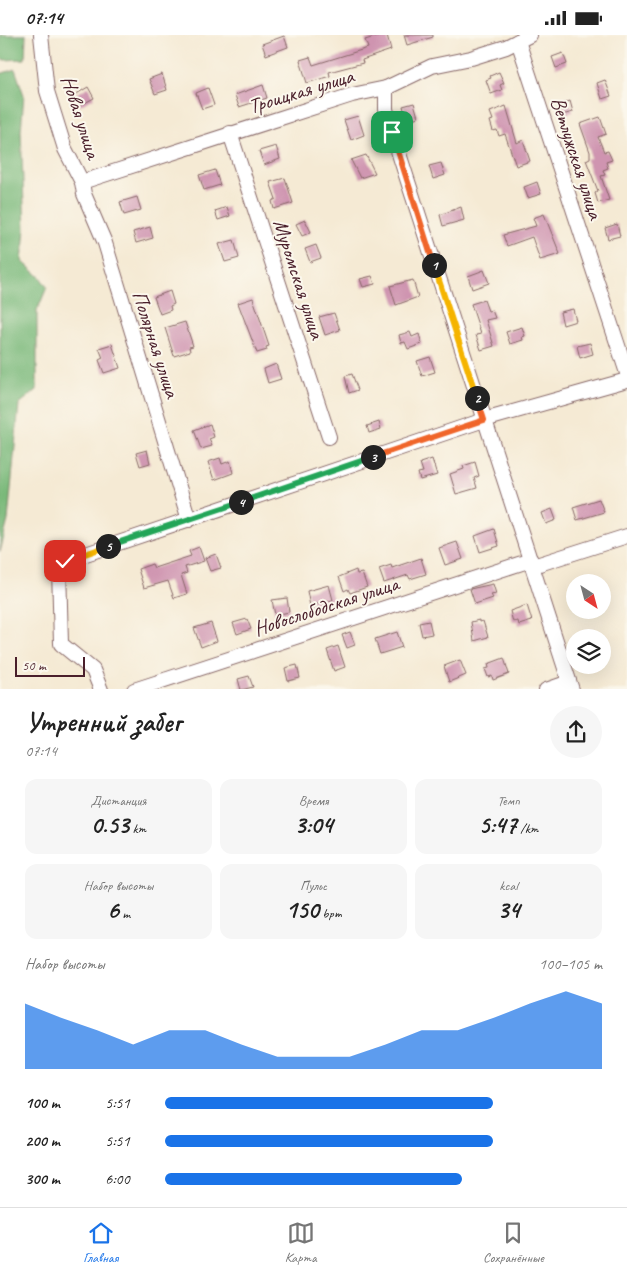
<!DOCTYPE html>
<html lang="ru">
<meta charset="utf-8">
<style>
body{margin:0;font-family:Caveat,sans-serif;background:#f6f6f6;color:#222;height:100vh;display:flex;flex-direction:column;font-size:19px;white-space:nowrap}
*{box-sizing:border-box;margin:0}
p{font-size:16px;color:#767676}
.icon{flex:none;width:28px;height:28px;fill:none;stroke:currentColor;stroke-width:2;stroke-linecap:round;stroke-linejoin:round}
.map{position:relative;height:654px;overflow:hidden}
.panel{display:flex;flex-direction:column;background:#fff;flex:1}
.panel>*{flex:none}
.needle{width:32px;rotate:144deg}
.tools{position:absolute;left:566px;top:539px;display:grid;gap:10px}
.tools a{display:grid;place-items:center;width:45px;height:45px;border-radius:50%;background:#fff;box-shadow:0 5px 20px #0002;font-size:25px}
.scale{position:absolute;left:15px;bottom:12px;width:70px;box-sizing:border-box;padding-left:5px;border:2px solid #4a1f2b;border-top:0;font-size:14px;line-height:18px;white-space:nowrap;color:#4a1f2b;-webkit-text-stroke:4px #fbf7ec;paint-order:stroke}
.pin{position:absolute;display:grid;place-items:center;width:42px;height:42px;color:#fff;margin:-21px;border-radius:10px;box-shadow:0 2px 8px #0006}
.km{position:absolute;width:25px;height:25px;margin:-12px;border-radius:50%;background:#222;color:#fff;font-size:14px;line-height:25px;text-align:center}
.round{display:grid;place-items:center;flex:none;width:52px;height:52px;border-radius:26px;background:#f6f6f6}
.overview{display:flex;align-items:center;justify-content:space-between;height:85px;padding:0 25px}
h1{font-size:28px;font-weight:600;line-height:38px}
.figures{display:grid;grid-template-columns:repeat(3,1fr);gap:8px;height:85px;padding:5px 25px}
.figures div{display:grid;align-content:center;border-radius:12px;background:#f6f6f6;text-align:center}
.figures b{font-size:25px;font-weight:600}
.figures small{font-size:14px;font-weight:400}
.figures p{font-size:14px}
.chart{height:140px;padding:10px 25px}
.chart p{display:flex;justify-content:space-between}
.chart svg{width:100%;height:90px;margin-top:5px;fill:#1a73e8;opacity:.7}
ul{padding:0 25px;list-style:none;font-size:16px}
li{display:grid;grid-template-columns:80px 60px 1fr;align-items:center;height:38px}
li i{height:12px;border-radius:6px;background:#1a73e8}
.status{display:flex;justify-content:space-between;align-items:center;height:35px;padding:0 25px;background:#fff;direction:ltr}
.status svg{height:14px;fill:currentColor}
.menu{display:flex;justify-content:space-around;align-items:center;height:70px;border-top:1px solid #e0e0e0;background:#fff;font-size:14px;color:#767676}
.menu a{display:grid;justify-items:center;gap:2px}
.menu .on{color:#1a73e8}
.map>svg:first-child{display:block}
.forest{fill:#7ab97a;stroke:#626c52}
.building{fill:#cf94b0}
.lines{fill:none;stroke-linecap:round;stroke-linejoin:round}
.minor-casing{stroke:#866666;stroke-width:16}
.minor{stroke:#fff;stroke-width:14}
.split-1-casing{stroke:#fff;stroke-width:10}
.split-2-casing{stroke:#fff;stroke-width:10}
.split-3-casing{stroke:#fff;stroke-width:10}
.split-4-casing{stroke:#fff;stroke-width:10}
.split-5-casing{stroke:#fff;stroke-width:10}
.split-6-casing{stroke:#fff;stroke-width:10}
.split-1{stroke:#f0652b;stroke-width:6}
.split-2{stroke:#f5b400;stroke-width:6}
.split-3{stroke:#f0652b;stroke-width:6}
.split-4{stroke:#22a559;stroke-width:6}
.split-5{stroke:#22a559;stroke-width:6}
.split-6{stroke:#f5b400;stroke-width:6}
.labels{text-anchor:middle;stroke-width:4;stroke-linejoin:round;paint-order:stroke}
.street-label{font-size:21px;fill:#4a1f2b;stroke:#fbf7ec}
</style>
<div class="status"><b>07:14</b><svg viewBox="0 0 49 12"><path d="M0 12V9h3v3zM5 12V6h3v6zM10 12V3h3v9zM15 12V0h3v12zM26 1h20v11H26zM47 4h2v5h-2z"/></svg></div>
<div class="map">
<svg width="627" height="655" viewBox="0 0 627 655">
<rect width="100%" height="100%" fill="#fbf7ec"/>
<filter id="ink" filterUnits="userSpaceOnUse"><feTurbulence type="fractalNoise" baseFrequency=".02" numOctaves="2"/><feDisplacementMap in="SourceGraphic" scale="10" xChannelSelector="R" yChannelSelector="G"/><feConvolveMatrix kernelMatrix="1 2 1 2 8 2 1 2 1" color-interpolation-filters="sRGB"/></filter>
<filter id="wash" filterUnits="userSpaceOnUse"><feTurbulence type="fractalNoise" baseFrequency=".0096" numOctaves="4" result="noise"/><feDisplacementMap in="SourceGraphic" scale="20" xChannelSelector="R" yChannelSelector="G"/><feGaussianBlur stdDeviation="1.12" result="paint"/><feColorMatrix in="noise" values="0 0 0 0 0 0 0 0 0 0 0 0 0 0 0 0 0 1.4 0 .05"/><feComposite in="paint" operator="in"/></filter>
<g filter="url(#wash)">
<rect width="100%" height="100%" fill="#f5ead4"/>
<g class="forest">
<polygon points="0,0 26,0 25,24 4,25 0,22"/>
<polygon points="15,34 24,60 21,96 25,194 22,226 40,242 47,252 37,276 37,355 19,369 8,485 0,517 0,39"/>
</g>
<g id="blocks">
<g class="building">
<polygon points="381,0 387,0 391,15 362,25 363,28 329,37 330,41 307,48 300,25 310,22 313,30 368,13 365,5"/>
<polygon points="404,0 433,0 433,2 407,10"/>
<polygon points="284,1 288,12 266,20 262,9"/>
<polygon points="563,18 567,29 556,33 552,22"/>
<polygon points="499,37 504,48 500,50 502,55 491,59 486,45 491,43 490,41"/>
<polygon points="162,39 167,55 155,59 149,44"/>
<polygon points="605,45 611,61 602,64 597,48"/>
<polygon points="263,50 267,63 239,72 235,60"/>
<polygon points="88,52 94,63 79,71 73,61"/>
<polygon points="208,53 214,70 202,74 196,58"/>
<polygon points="570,66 573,77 562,80 559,70"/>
<polygon points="414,68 418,82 407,86 403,71"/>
<polygon points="506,71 517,108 523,105 530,126 516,131 505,99 499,101 497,95 493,96 490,86 493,85 490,77"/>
<polygon points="358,81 364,100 351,105 344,85"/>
<polygon points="600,82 606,99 598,102 604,117 608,116 612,125 606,127 608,133 603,135 605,140 601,141 609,165 598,168 595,158 598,156 586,125 590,123 590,117 580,89"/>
<polygon points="276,111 280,124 264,130 259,116"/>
<polygon points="366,120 375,138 360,143 351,125"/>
<polygon points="441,128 445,140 433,144 429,131"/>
<polygon points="215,135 220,150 204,155 199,140"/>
<polygon points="285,143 293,168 274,174 272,166 276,164 270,147"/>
<polygon points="537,147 541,159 528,163 524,152"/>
<polygon points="137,162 141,175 124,180 120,167"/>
<polygon points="227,172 230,181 218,185 215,176"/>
<polygon points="461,172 464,185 443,191 440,180"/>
<polygon points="544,179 560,219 540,225 532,202 507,211 503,200 536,191 533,183"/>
<polygon points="305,185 311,197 302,201 296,189"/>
<polygon points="617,189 620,201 608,204 605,193"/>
<polygon points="150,192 153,203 136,208 133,197"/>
<polygon points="234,205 239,223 225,227 219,209"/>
<polygon points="316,210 321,223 310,227 305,214"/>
<polygon points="484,235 489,248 472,254 468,241"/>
<polygon points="372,241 375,249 363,252 360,244"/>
<polygon points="413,245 418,262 396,270 390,251"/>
<polygon points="170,256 174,269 170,271 171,275 160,279 154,262"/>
<polygon points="253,263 269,311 266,312 267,315 257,318 238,268"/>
<polygon points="484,265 488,276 492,275 495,283 486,285 494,311 481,315 476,300 481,299 471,269"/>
<polygon points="573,274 576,286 563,290 560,277"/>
<polygon points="334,278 340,295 325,300 319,282"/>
<polygon points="185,287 193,311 189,312 190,316 174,321 165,293"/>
<polygon points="522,292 525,301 522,302 523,305 510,309 506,297"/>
<polygon points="410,297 412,302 419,299 422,309 408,314 405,307 401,308 399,300"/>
<polygon points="590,308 593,319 580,323 577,311"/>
<polygon points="112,309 120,333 104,338 99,325 103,323 99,313"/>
<polygon points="430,322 435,337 422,341 417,326"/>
<polygon points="276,329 281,344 268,348 264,334"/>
<polygon points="352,339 358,355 349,358 345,341"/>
<polygon points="379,387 381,394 369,398 367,391"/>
<polygon points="210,389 214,402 209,404 212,411 201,414 194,395"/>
<polygon points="147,415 150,428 140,431 136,418"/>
<polygon points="220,423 222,429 230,426 233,438 214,445 208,427"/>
<polygon points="432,424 437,440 420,445 418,438 423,437 420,428"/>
<polygon points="475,427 479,441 474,443 477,453 456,459 450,439 464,434 463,431"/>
<polygon points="599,464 604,477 577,485 573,472"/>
<polygon points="552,474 556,485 546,489 542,478"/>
<polygon points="494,494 499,511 480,517 475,501"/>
<polygon points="457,507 463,524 445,530 439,513"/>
<polygon points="199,512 204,526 185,532 187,538 181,540 187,559 174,563 168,546 144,553 138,534 152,529 154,533 191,521 189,516"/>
<polygon points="216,519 221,533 210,536 205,523"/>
<polygon points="421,523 426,539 410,544 408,540 384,548 379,534 391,530 392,533"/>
<polygon points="356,535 357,539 362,538 367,552 350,558 348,554 344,556 339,542"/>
<polygon points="493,549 496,559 491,560 493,563 475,569 470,554"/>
<polygon points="329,550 333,565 310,571 307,556"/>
<polygon points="287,563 289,577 275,580 272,565"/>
<polygon points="527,570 532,586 519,590 518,586 513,587 510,576"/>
<polygon points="247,584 251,594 237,599 233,588"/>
<polygon points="479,585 479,587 483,586 488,602 474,606 471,587"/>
<polygon points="429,586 432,599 422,601 419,588"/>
<polygon points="211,588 217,606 201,612 194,593"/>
<polygon points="350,597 355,610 347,613 342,600"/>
<polygon points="397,597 402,612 380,619 375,604"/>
<polygon points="338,611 345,632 334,636 327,615"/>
<polygon points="504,623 509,639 493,645 492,641 488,642 485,634 489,633 488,629"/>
<polygon points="460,625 466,640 449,647 444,631"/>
<polygon points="297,630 300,643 288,646 285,633"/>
<polygon points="249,641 253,652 241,655 238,644"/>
</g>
</g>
</g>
<g filter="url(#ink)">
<use href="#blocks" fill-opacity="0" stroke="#866666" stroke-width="1"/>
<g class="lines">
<defs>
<g id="minor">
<polyline points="41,0 47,56 65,114 82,147 84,159 105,208 189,485"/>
<polyline points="518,6 627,338"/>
<polyline points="386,53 386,74 392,97 572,655"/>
<polyline points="230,98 329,402"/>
<polyline points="82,147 352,60 386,53 432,31 471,23 506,12 530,0"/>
<polyline points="533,531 627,501"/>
<polyline points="101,655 93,635 61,609 59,532 65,526 484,385 627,345"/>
<polyline points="134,655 531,525"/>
<polyline points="546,655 569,647"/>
</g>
</defs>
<use href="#minor" class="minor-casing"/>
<use href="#minor" class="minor"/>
</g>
</g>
<g class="lines" filter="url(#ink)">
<defs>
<polyline id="split-1" points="392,97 434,230"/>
<polyline id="split-2" points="434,230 477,363"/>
<polyline id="split-3" points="373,422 484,385 477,363"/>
<polyline id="split-4" points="241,467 373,422"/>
<polyline id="split-5" points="108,511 241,467"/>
<polyline id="split-6" points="65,526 108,511"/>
</defs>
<use href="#split-1" class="split-1-casing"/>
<use href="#split-2" class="split-2-casing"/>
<use href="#split-3" class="split-3-casing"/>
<use href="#split-4" class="split-4-casing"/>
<use href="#split-5" class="split-5-casing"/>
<use href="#split-6" class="split-6-casing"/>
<use href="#split-1" class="split-1"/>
<use href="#split-2" class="split-2"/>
<use href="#split-3" class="split-3"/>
<use href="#split-4" class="split-4"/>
<use href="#split-5" class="split-5"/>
<use href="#split-6" class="split-6"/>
</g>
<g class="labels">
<g class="street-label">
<text transform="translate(301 56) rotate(-17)" y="7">Троицкая улица</text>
<text transform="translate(81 82) rotate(72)" y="7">Новая улица</text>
<text transform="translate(577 123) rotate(72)" y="7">Ветлужская улица</text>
<text transform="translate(299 244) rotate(72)" y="7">Муромская улица</text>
<text transform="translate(156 309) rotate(72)" y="7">Полярная улица</text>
<text transform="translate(326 571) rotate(-18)" y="7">Новослободская улица</text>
</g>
</g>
</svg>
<div class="tools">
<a><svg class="needle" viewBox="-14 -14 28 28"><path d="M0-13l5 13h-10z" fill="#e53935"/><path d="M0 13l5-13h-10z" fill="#767676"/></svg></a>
<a><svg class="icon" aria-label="layers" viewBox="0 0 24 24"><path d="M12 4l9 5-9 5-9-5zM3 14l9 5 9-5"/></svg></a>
</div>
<div class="scale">50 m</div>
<div class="pin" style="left:392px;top:97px;background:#1e9e55"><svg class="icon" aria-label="arrive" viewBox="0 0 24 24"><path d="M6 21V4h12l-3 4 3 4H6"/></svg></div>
<div class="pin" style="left:65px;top:526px;background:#d93025"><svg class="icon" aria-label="check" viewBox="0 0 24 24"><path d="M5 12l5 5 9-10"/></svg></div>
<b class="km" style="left:434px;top:230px">1</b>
<b class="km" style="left:477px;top:363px">2</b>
<b class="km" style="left:373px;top:422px">3</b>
<b class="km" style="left:241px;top:467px">4</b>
<b class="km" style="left:108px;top:511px">5</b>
</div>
<section class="panel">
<div class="overview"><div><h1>Утренний забег</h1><p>07:14</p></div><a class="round"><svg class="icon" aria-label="share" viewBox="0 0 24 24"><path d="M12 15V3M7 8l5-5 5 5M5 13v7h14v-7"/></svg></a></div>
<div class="figures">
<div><p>Дистанция</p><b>0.53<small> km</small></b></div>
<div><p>Время</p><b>3:04</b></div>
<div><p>Темп</p><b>5:47<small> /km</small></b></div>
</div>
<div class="figures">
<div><p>Набор высоты</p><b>6<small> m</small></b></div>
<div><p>Пульс</p><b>150<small> bpm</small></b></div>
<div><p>kcal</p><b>34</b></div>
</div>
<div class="chart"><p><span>Набор высоты</span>100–105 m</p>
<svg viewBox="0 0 160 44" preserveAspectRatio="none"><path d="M0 44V12L10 19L20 25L30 32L40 25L50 25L60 32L70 38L80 38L90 38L100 32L110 25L120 25L130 19L140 12L150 6L160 12V44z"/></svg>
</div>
<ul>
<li><b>100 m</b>5:51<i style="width:75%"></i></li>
<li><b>200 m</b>5:51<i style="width:75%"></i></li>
<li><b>300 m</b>6:00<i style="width:68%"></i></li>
</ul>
</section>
<nav class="menu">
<a class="on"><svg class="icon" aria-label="home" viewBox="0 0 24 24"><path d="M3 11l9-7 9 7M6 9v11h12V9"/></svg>Главная</a>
<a><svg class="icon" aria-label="map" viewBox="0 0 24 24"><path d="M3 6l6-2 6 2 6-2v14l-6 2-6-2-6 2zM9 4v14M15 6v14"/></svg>Карта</a>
<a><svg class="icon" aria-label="saved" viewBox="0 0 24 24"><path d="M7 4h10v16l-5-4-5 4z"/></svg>Сохранённые</a>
</nav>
